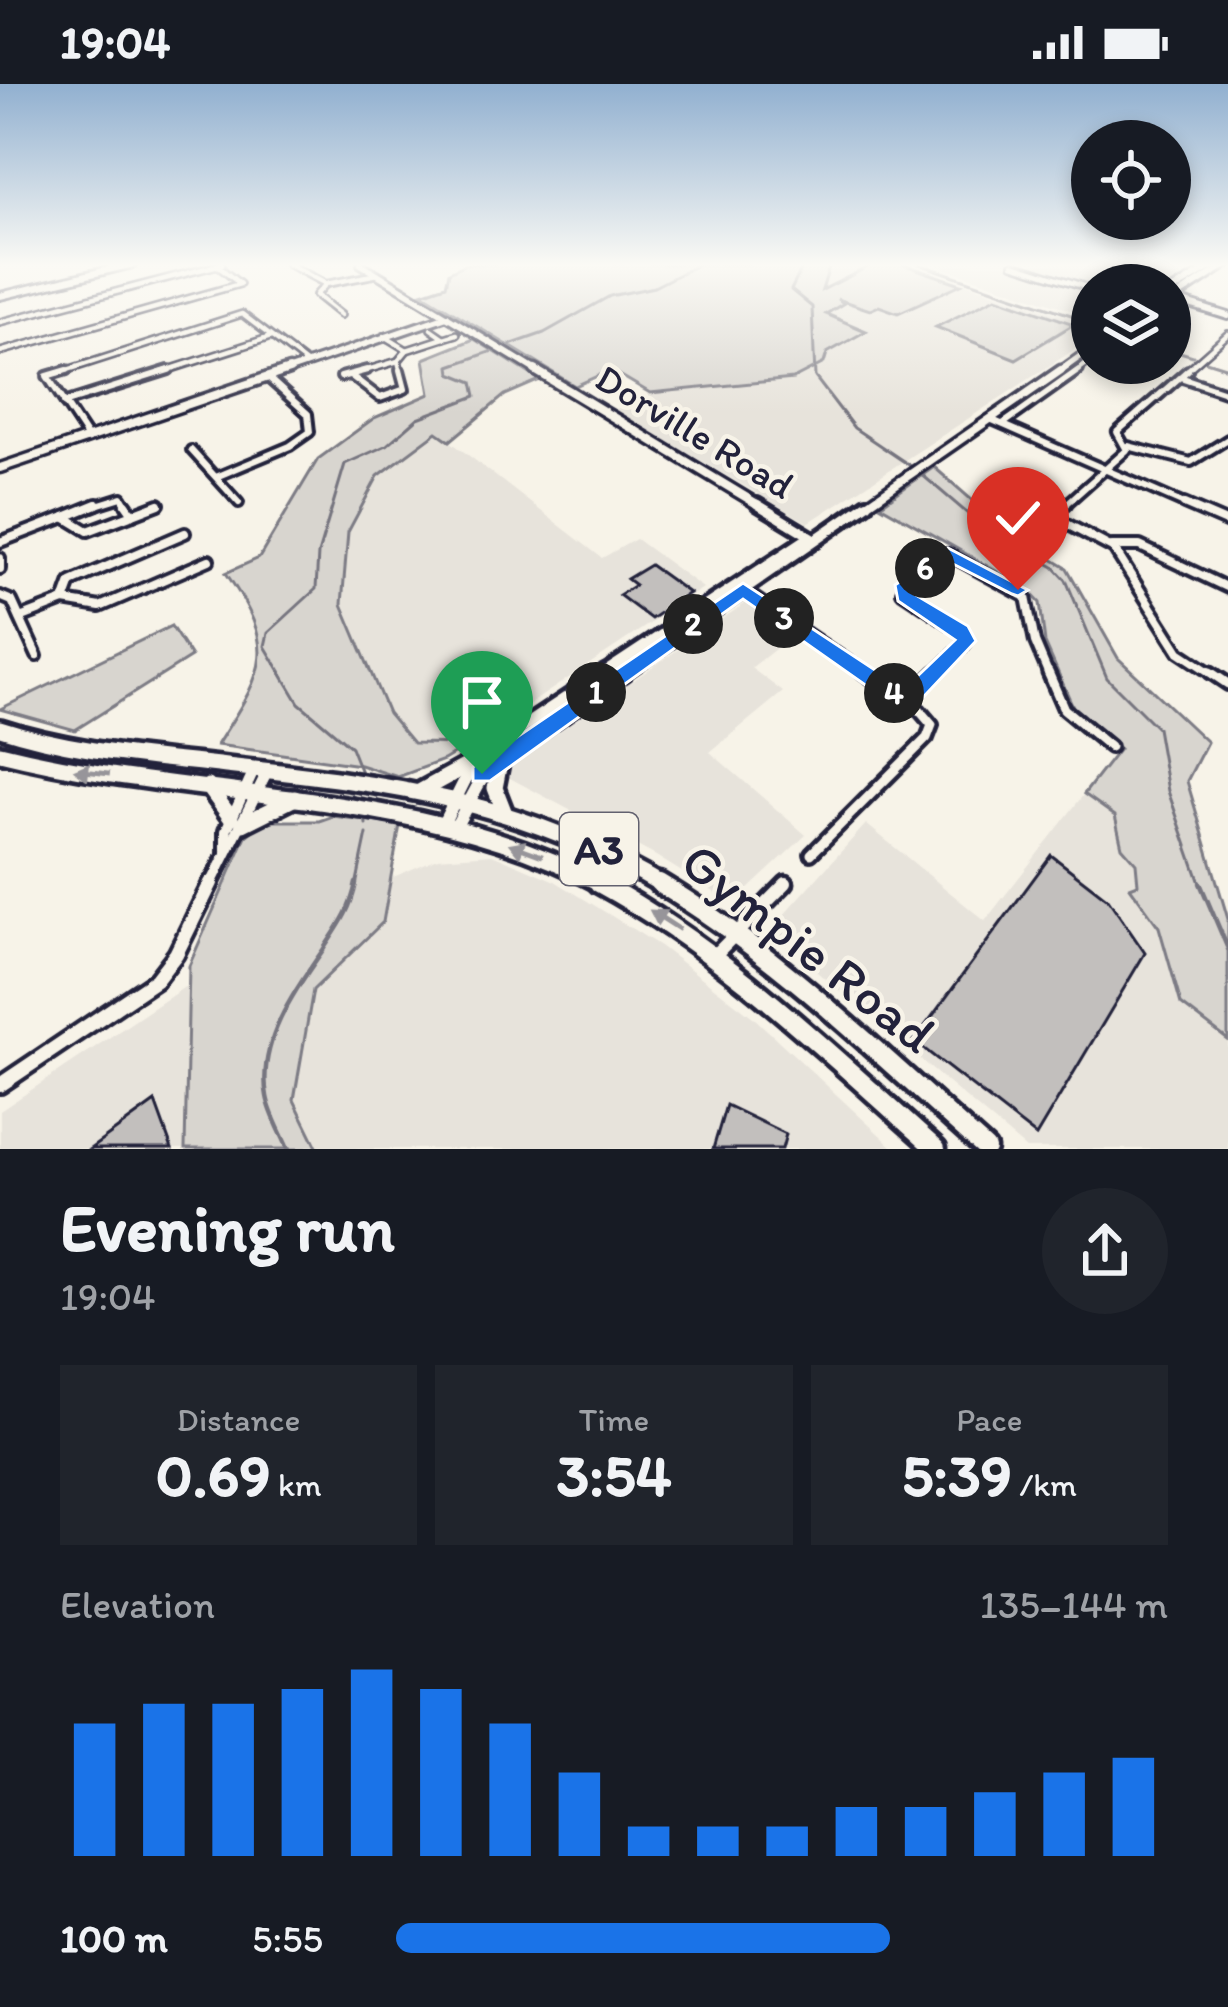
<!DOCTYPE html>
<meta charset="utf-8">
<style>
body{margin:0;font-family:Itim,sans-serif;background:#20242c;color:#f1f3f6;height:100vh;display:flex;flex-direction:column;font-size:45px;white-space:nowrap}
*{box-sizing:border-box;margin:0}
p{font-size:39px;color:#9ea1a6}
.icon{flex:none;width:66px;height:66px;fill:none;stroke:currentColor;stroke-width:2;stroke-linecap:round;stroke-linejoin:round}
.map{position:relative;height:1065px;overflow:hidden}
.drawer{display:flex;flex-direction:column;background:#171b24;flex:1}
.drawer>*{flex:none}
.tools{position:absolute;left:1071px;top:36px;display:grid;gap:24px}
.tools a{display:grid;place-items:center;width:120px;height:120px;border-radius:50%;background:#171b24;box-shadow:0 6px 18px #0003;font-size:60px}
.pin{position:absolute;display:grid;place-items:center;width:102px;height:102px;color:#fff;margin:-123px -51px;border-radius:50% 50% 50% 0;rotate:-45deg;box-shadow:0 0 12px #0007}
.pin .icon{rotate:45deg}
.km{position:absolute;width:60px;height:60px;margin:-30px;border-radius:50%;background:#222;color:#fff;font-size:33px;line-height:60px;text-align:center}
.round{display:grid;place-items:center;flex:none;width:126px;height:126px;border-radius:63px;background:#20242c}
.head{display:flex;align-items:center;justify-content:space-between;height:204px;padding:0 60px}
h1{font-size:66px;font-weight:800;line-height:90px}
.metrics{display:grid;grid-template-columns:repeat(3,1fr);gap:18px;height:204px;padding:12px 60px}
.metrics div{display:grid;align-content:center;border-radius:0px;background:#20242c;text-align:center}
.metrics b{font-size:60px;font-weight:800}
.metrics small{font-size:33px;font-weight:400}
.metrics p{font-size:33px}
.chart{height:336px;padding:24px 60px}
.chart p{display:flex;justify-content:space-between}
.chart svg{width:100%;height:216px;margin-top:12px;stroke:#1a73e8;stroke-width:6}
ul{padding:0 60px;list-style:none;font-size:39px}
li{display:grid;grid-template-columns:192px 144px 1fr;align-items:center;height:90px}
li i{height:30px;border-radius:15px;background:#1a73e8}
.status{display:flex;justify-content:space-between;align-items:center;height:84px;padding:0 60px;background:#171b24;direction:ltr}
.status svg{height:33px;fill:currentColor}
.map>svg:first-child{display:block}
.built{fill:#e7e3db}
.green{fill:#d8d5cf;stroke:#7d7c85;stroke-width:3}
.lines{fill:none;stroke-linecap:round;stroke-linejoin:round}
.stream-far1{stroke:#76747f;stroke-width:3}
.stream{stroke:#76747f;stroke-width:4.5}
.building{fill:#c2bfbd;stroke:#22223b;stroke-width:3}
.minor-far4-casing{stroke:#22223b;stroke-width:10}
.minor-far3-casing{stroke:#22223b;stroke-width:14}
.minor-far2-casing{stroke:#22223b;stroke-width:16}
.minor-far1-casing{stroke:#22223b;stroke-width:18}
.minor-casing{stroke:#22223b;stroke-width:21}
.tertiary-far4-casing{stroke:#22223b;stroke-width:12}
.tertiary-far3-casing{stroke:#22223b;stroke-width:15}
.tertiary-far2-casing{stroke:#22223b;stroke-width:18}
.tertiary-far1-casing{stroke:#22223b;stroke-width:20}
.tertiary-casing{stroke:#22223b;stroke-width:22}
.secondary-far3-casing{stroke:#22223b;stroke-width:12}
.secondary-far2-casing{stroke:#22223b;stroke-width:15}
.secondary-far1-casing{stroke:#22223b;stroke-width:20}
.secondary-casing{stroke:#22223b;stroke-width:21}
.trunk-far1-casing{stroke:#22223b;stroke-width:24}
.trunk-casing{stroke:#22223b;stroke-width:27}
.minor-far4{stroke:#f7f3e8;stroke-width:4.5}
.minor-far3{stroke:#f7f3e8;stroke-width:6}
.minor-far2{stroke:#f7f3e8;stroke-width:8}
.minor-far1{stroke:#f7f3e8;stroke-width:9}
.minor{stroke:#f7f3e8;stroke-width:12}
.tertiary-far4{stroke:#f7f3e8;stroke-width:6}
.tertiary-far3{stroke:#f7f3e8;stroke-width:8}
.tertiary-far2{stroke:#f7f3e8;stroke-width:9}
.tertiary-far1{stroke:#f7f3e8;stroke-width:10}
.tertiary{stroke:#f7f3e8;stroke-width:14}
.secondary-far3{stroke:#f7f3e8;stroke-width:6}
.secondary-far2{stroke:#f7f3e8;stroke-width:8}
.secondary-far1{stroke:#f7f3e8;stroke-width:10}
.secondary{stroke:#f7f3e8;stroke-width:12}
.trunk-far1{stroke:#f7f3e8;stroke-width:15}
.trunk{stroke:#f7f3e8;stroke-width:18}
.oneway{fill:#97959a}
.route{fill:#1a73e8;stroke:#fff;stroke-width:3}
.labels{text-anchor:middle;stroke-width:9;stroke-linejoin:round;paint-order:stroke}
.far-street-label{font-size:39px;fill:#22223b;stroke:#f7f3e8}
.shield{fill:#f7f3e8;stroke:#62616f;stroke-width:3}
.shield-label{font-size:42px;font-weight:bold;fill:#22223b}
.near-street-label{font-size:54px;fill:#22223b;stroke:#f7f3e8}
</style>
<div class="status"><b>19:04</b><svg viewBox="0 0 49 12"><path d="M0 12V9h3v3zM5 12V6h3v6zM10 12V3h3v9zM15 12V0h3v12zM26 1h20v11H26zM47 4h2v5h-2z"/></svg></div>
<div class="map">
<svg width="1228" height="1065" viewBox="0 0 1228 1065">
<rect width="100%" height="100%" fill="#f7f3e8"/>
<filter id="ink" filterUnits="userSpaceOnUse"><feTurbulence type="fractalNoise" baseFrequency=".00833" numOctaves="2"/><feDisplacementMap in="SourceGraphic" scale="24" xChannelSelector="R" yChannelSelector="G"/><feConvolveMatrix kernelMatrix="1 2 1 2 8 2 1 2 1" color-interpolation-filters="sRGB"/></filter>
<g filter="url(#ink)">
<g class="built">
<polygon points="830,180 909,180 1092,241 1092,254 808,439 614,326 650,309 793,295 824,279 827,270 865,247 824,229 842,219 819,208"/>
<polygon points="933,180 1201,180 1167,201 1092,201 1092,233"/>
<polygon points="437,347 602,474 636,455 703,504 470,660 414,660 388,629 342,521 348,448 378,392"/>
<polygon points="747,518 793,551 751,584 783,608 710,668 806,751 746,807 729,814 719,811 656,772 508,693 507,683"/>
<polygon points="1084,710 1115,732 1122,763 1136,779 1138,800 1130,803 1159,843 1181,920 1228,956 1228,1065 1026,1065 778,855 775,845 782,833 866,740 985,837"/>
<polygon points="492,770 555,797 660,862 753,933 895,1065 318,1065 294,1016 313,906 383,839 391,794 438,774"/>
<polygon points="189,900 185,1065 0,1065 0,1027"/>
</g>
<g class="green">
<polygon points="466,180 830,180 822,206 874,180 902,180 961,200 898,229 879,222 870,226 837,215 844,219 826,230 866,247 827,269 824,279 793,295 650,309 611,286 575,302 422,209 446,201 449,188"/>
<polygon points="996,213 1074,240 1016,275 936,243"/>
<path d="M 474,255 L 540,296 L 505,311 L 450,357 L 437,348 L 378,392 L 348,448 L 342,520 L 388,629 L 413,659 L 470,660 L 444,676 L 398,693 L 360,681 L 217,661 C 264,586 280,568 226,489 L 259,474 L 318,375 L 374,334 L 430,310 L 424,275 Z"/>
<polygon points="934,383 1013,452 1067,484 1118,574 1207,658 1187,697 1228,835 1228,956 1181,920 1159,843 1130,803 1138,800 1136,779 1122,763 1115,732 1084,710 1119,665 1075,627 1045,559 1040,519 1026,504 880,421"/>
<polygon points="171,542 191,573 75,646 0,625"/>
<polygon points="333,732 400,741 383,838 313,906 294,1016 318,1065 185,1065 189,882 246,752 264,737 319,737"/>
</g>
<g class="lines">
<g class="stream-far1">
<polyline points="804,180 791,206 812,223 815,293 854,344 912,383"/>
<polyline points="919,180 1092,238"/>
<polyline points="1170,265 1193,272"/>
<polyline points="1206,277 1228,284"/>
<polyline points="920,389 982,442 1054,483 1066,496 1107,594 1157,644 1168,707 1201,802"/>
<polyline points="362,691 351,663 299,619 265,562 268,549 316,505 318,470 345,380 387,361 418,334 476,312 473,298 451,289 450,282 544,249 610,212 654,203 699,180"/>
<polyline points="365,730 366,740"/>
<polyline points="356,802 367,750"/>
</g>
<g class="stream">
<polyline points="1200,799 1228,865"/>
<path d="M 288,1065 C 281,1048 270,1030 267,1012 C 257,960 294,907 323,866 C 338,843 351,826 356,799"/>
</g>
</g>
<g class="building">
<polygon points="650,481 689,509 651,535 619,511 635,501 627,495"/>
<polygon points="1051,771 1108,815 1145,869 1036,1052 914,957"/>
<polygon points="155,1018 172,1065 90,1065"/>
<polygon points="726,1021 786,1050 782,1065 713,1065"/>
</g>
<g class="lines">
<defs>
<g id="minor-far4">
<polyline points="288,180 326,200 378,190"/>
<polyline points="1013,180 1092,205"/>
<polyline points="1167,180 1177,183"/>
<polyline points="325,201 316,211 341,231"/>
<polyline points="0,238 222,180"/>
<polyline points="384,252 407,266 398,277 401,289"/>
<polyline points="444,254 457,250"/>
<polyline points="407,266 444,254 431,245"/>
<polyline points="0,268 240,200 218,182"/>
<polyline points="58,289 242,230 306,279"/>
<polyline points="159,289 271,253"/>
<polyline points="357,289 398,277"/>
<polyline points="1074,289 1092,276"/>
<polyline points="1184,289 1228,250"/>
</g>
<g id="minor-far3">
<polyline points="67,286 47,292 88,354"/>
<polyline points="350,291 380,314 405,305 400,286"/>
<polyline points="341,293 367,286"/>
<polyline points="1183,294 1228,309"/>
<polyline points="64,319 169,286"/>
<polyline points="990,335 1191,423"/>
<polyline points="1003,340 1079,286"/>
<polyline points="1128,362 1191,378 1228,355"/>
<polyline points="191,366 239,419"/>
<polyline points="216,393 290,362 310,348 308,330 267,293"/>
<polyline points="90,423 122,413 128,423"/>
<polyline points="151,423 159,420"/>
<polyline points="1063,423 1127,366 1117,348 1188,286"/>
</g>
<g id="minor-far2">
<polyline points="1066,420 1056,429 1065,439 1114,465 1179,568 1214,591"/>
<polyline points="1184,420 1228,439"/>
<polyline points="133,430 159,420"/>
<polyline points="65,433 88,447 133,430 126,420"/>
<polyline points="65,433 97,420"/>
<polyline points="185,449 71,498 64,517 100,523 209,476"/>
<polyline points="0,458 65,433"/>
<polyline points="1112,462 1140,462 1228,504"/>
<polyline points="0,474 0,485"/>
<polyline points="740,504 868,591"/>
<polyline points="0,512 12,517 37,572"/>
<polyline points="20,534 64,517"/>
<polyline points="933,591 965,560 961,547 902,508 917,490 948,470 1026,513 1035,558 1049,591"/>
</g>
<g id="minor-far1">
<polyline points="1048,588 1064,625 1110,663"/>
<polyline points="1210,588 1228,600"/>
<polyline points="906,618 936,588"/>
<polyline points="811,770 927,654 932,641 920,627 863,588"/>
<polyline points="783,802 787,798"/>
</g>
<polyline id="minor" points="716,870 786,799"/>
<g id="tertiary-far4">
<polyline points="361,180 540,289"/>
<polyline points="1170,214 1228,232"/>
<polyline points="281,289 447,232"/>
</g>
<g id="tertiary-far3">
<polyline points="535,286 762,423"/>
<polyline points="0,384 289,286"/>
</g>
<polyline id="tertiary-far2" points="757,420 813,454"/>
<g id="tertiary-far1">
<polyline points="226,766 226,747 254,686"/>
<polyline points="210,802 267,688"/>
</g>
<polyline id="tertiary" points="0,1001 156,896 176,870 211,799"/>
<g id="secondary-far3">
<polyline points="1170,208 1215,180"/>
<polyline points="0,212 133,180"/>
<polyline points="1170,217 1227,180"/>
<polyline points="1057,289 1092,264"/>
</g>
<polyline id="secondary-far2" points="863,423 1061,286"/>
<g id="secondary-far1">
<polyline points="601,591 804,457"/>
<polyline points="620,591 867,420"/>
</g>
<g id="secondary">
<polyline points="444,738 471,684 490,665 606,588"/>
<polyline points="456,742 488,683 625,588"/>
</g>
<g id="trunk-far1">
<path d="M 0,644 C 73,668 150,673 226,682 C 391,700 518,715 664,802"/>
<path d="M 0,669 C 202,720 417,700 605,802"/>
<polyline points="501,673 495,704 504,727"/>
<polyline points="208,702 231,734"/>
<polyline points="419,708 477,676"/>
<polyline points="243,740 295,714"/>
</g>
<g id="trunk">
<path d="M 599,799 C 726,868 829,970 936,1065"/>
<path d="M 659,799 C 779,871 881,972 986,1065"/>
</g>
</defs>
<use href="#minor-far4" class="minor-far4-casing"/>
<use href="#minor-far3" class="minor-far3-casing"/>
<use href="#minor-far2" class="minor-far2-casing"/>
<use href="#minor-far1" class="minor-far1-casing"/>
<use href="#minor" class="minor-casing"/>
<use href="#tertiary-far4" class="tertiary-far4-casing"/>
<use href="#tertiary-far3" class="tertiary-far3-casing"/>
<use href="#tertiary-far2" class="tertiary-far2-casing"/>
<use href="#tertiary-far1" class="tertiary-far1-casing"/>
<use href="#tertiary" class="tertiary-casing"/>
<use href="#secondary-far3" class="secondary-far3-casing"/>
<use href="#secondary-far2" class="secondary-far2-casing"/>
<use href="#secondary-far1" class="secondary-far1-casing"/>
<use href="#secondary" class="secondary-casing"/>
<use href="#trunk-far1" class="trunk-far1-casing"/>
<use href="#trunk" class="trunk-casing"/>
<use href="#minor-far4" class="minor-far4"/>
<use href="#minor-far3" class="minor-far3"/>
<use href="#minor-far2" class="minor-far2"/>
<use href="#minor-far1" class="minor-far1"/>
<use href="#minor" class="minor"/>
<use href="#tertiary-far4" class="tertiary-far4"/>
<use href="#tertiary-far3" class="tertiary-far3"/>
<use href="#tertiary-far2" class="tertiary-far2"/>
<use href="#tertiary-far1" class="tertiary-far1"/>
<use href="#tertiary" class="tertiary"/>
<use href="#secondary-far3" class="secondary-far3"/>
<use href="#secondary-far2" class="secondary-far2"/>
<use href="#secondary-far1" class="secondary-far1"/>
<use href="#secondary" class="secondary"/>
<use href="#trunk-far1" class="trunk-far1"/>
<use href="#trunk" class="trunk"/>
</g>
<defs><path id="oneway-solid" d="M-6-.8H1V-3.2L6.5 0L1 3.2V.8H-6Z" transform="scale(3)"/></defs>
<g class="oneway">
<use href="#oneway-solid" transform="translate(92 688) rotate(-173)"/>
<use href="#oneway-solid" transform="translate(526 766) rotate(-160)"/>
<use href="#oneway-solid" transform="translate(665 836) rotate(-147)"/>
</g>
</g>
<linearGradient id="sky" x2="0" y2="1"><stop stop-color="#91b0d0"/><stop offset="0.55" stop-color="#fbfaf5"/><stop offset="1" stop-color="#fbfaf5" stop-opacity="0"/></linearGradient>
<rect width="1228" height="329" fill="url(#sky)"/>
<polygon class="route" points="948,464 1028,506 1018,512 1012,510 949,478 914,503 914,510 968,542 976,557 913,624 898,624 743,515 490,697 473,697 473,683 743,499 904,605 955,556 898,517 895,501"/>
<g class="labels">
<g class="far-street-label">
<text transform="translate(695 347) rotate(31)" y="14">Dorville Road</text>
</g>
<rect class="shield" x="560" y="729" width="78" height="72" rx="9"/>
<g class="shield-label">
<text x="599" y="780">A3</text>
</g>
<g class="near-street-label">
<text transform="translate(809 863) rotate(38)" y="19">Gympie Road</text>
</g>
</g>
</svg>
<div class="tools">
<a><svg class="icon" aria-label="locate" viewBox="0 0 24 24"><circle cx="12" cy="12" r="6"/><path d="M12 2v4M12 18v4M2 12h4M18 12h4"/></svg></a>
<a><svg class="icon" aria-label="layers" viewBox="0 0 24 24"><path d="M12 4l9 5-9 5-9-5zM3 14l9 5 9-5"/></svg></a>
</div>
<div class="pin" style="left:482px;top:690px;background:#1e9e55"><svg class="icon" aria-label="arrive" viewBox="0 0 24 24"><path d="M6 21V4h12l-3 4 3 4H6"/></svg></div>
<div class="pin" style="left:1018px;top:506px;background:#d93025"><svg class="icon" aria-label="check" viewBox="0 0 24 24"><path d="M5 12l5 5 9-10"/></svg></div>
<b class="km" style="left:596px;top:608px">1</b>
<b class="km" style="left:693px;top:540px">2</b>
<b class="km" style="left:784px;top:534px">3</b>
<b class="km" style="left:894px;top:609px">4</b>
<b class="km" style="left:925px;top:484px">6</b>
</div>
<section class="drawer">
<div class="head"><div><h1>Evening run</h1><p>19:04</p></div><a class="round"><svg class="icon" aria-label="share" viewBox="0 0 24 24"><path d="M12 15V3M7 8l5-5 5 5M5 13v7h14v-7"/></svg></a></div>
<div class="metrics">
<div><p>Distance</p><b>0.69<small> km</small></b></div>
<div><p>Time</p><b>3:54</b></div>
<div><p>Pace</p><b>5:39<small> /km</small></b></div>
</div>
<div class="chart"><p><span>Elevation</span>135–144 m</p>
<svg viewBox="0 0 160 44" preserveAspectRatio="none"><path d="M5 44V17M15 44V13M25 44V13M35 44V10M45 44V6M55 44V10M65 44V17M75 44V27M85 44V38M95 44V38M105 44V38M115 44V34M125 44V34M135 44V31M145 44V27M155 44V24"/></svg>
</div>
<ul>
<li><b>100 m</b>5:55<i style="width:64%"></i></li>
</ul>
</section>
